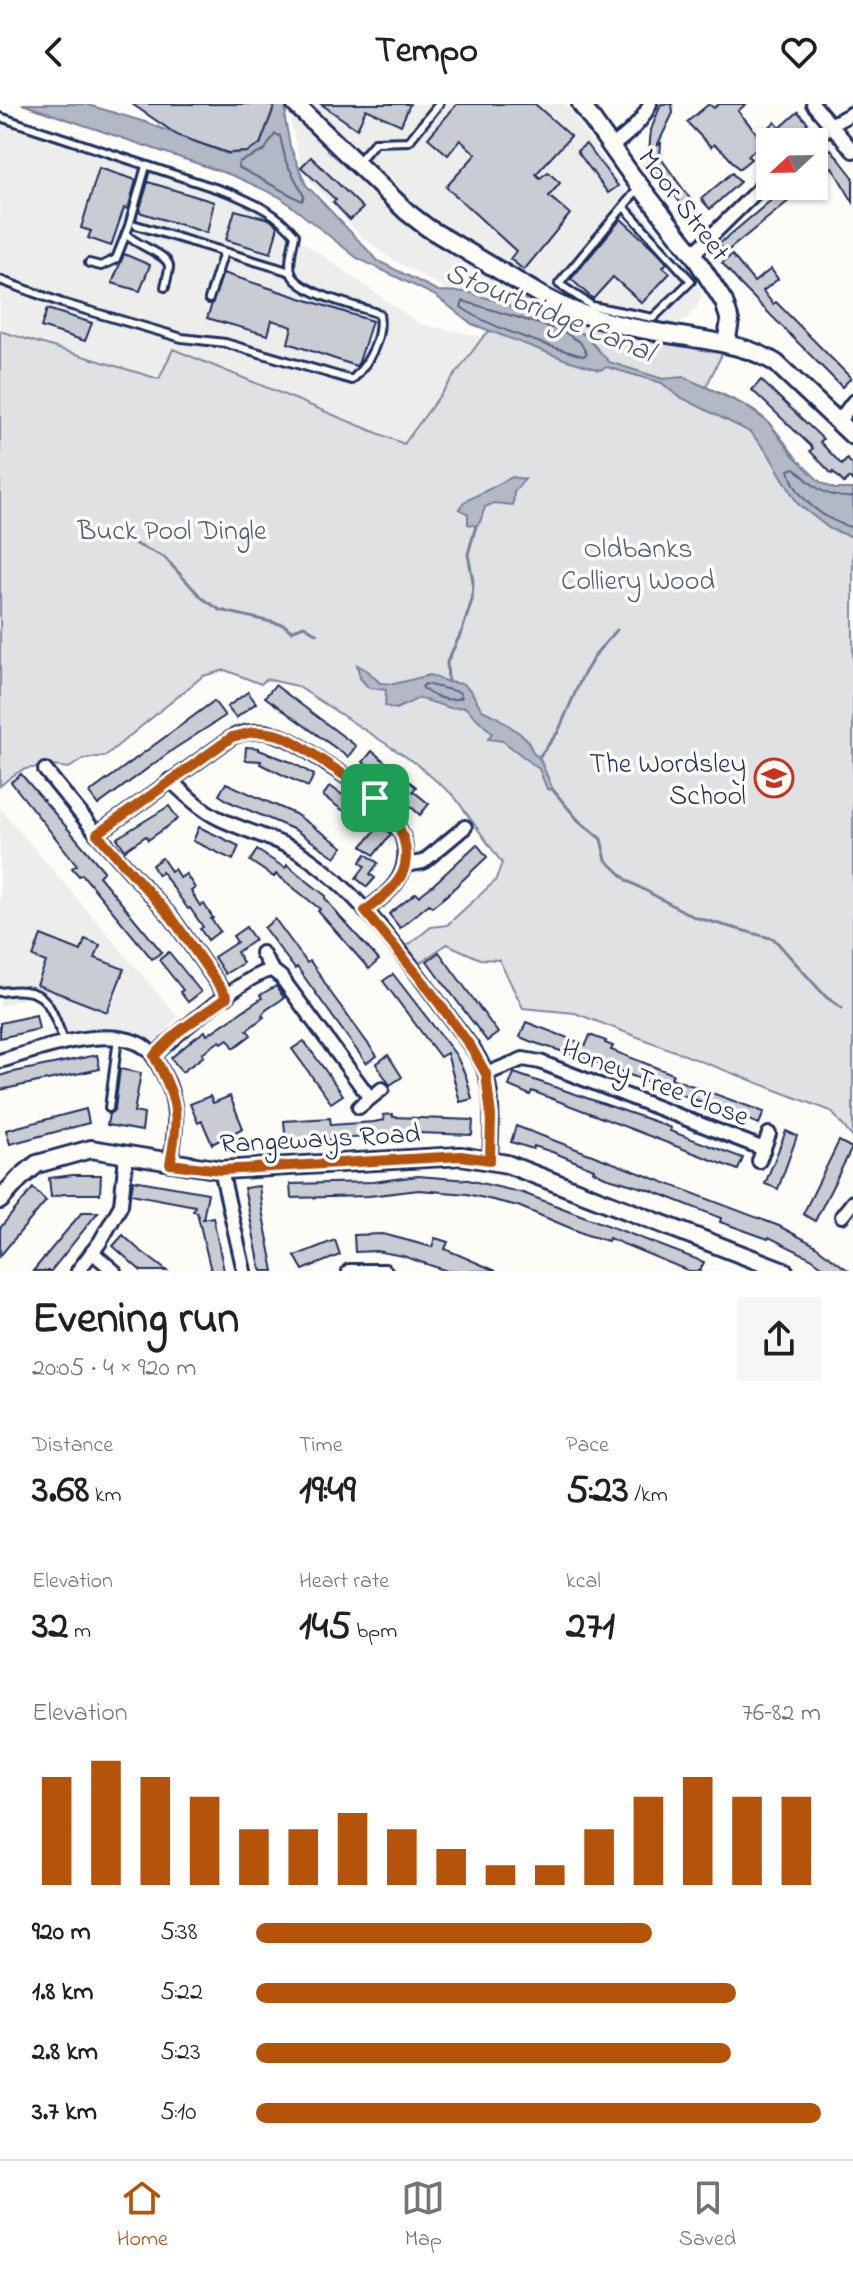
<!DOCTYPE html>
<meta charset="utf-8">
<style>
body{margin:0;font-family:"Indie Flower",sans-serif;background:#f6f6f6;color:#202124;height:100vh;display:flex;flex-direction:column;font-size:30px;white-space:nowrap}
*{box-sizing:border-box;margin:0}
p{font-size:26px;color:#757577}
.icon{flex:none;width:44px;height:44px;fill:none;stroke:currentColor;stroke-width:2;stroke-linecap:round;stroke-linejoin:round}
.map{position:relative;height:1167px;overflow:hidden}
.panel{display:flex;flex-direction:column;background:#fff;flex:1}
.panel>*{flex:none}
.needle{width:52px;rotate:248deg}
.buttons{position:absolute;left:756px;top:24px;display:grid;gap:16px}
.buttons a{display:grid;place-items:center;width:72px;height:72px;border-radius:0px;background:#fff;box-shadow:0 2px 6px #0004;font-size:40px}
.pin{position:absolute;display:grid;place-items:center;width:68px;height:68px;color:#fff;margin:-34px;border-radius:16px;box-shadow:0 4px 12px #0006}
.round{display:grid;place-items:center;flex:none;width:84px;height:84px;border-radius:0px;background:#f6f6f6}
.headline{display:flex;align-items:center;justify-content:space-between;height:136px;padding:0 32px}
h1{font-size:44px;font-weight:700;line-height:60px}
.stats{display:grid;grid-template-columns:repeat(3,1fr);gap:12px;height:136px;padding:8px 32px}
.stats div{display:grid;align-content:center}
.stats b{font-size:40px;font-weight:700}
.stats small{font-size:22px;font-weight:400}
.stats p{font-size:22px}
.chart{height:224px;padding:16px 32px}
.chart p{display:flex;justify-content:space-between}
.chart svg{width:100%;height:144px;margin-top:8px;stroke:#b45309;stroke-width:6}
ul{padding:0 32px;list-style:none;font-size:26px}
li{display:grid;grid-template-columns:128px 96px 1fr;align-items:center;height:60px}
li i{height:20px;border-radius:10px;background:#b45309}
header{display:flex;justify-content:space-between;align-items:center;height:104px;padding:0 32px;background:#fff;font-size:36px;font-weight:700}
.menu{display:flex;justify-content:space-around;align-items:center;height:112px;border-top:2px solid #e0e0e0;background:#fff;font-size:22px;color:#757577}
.menu a{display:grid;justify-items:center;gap:4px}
.menu .current{color:#b45309}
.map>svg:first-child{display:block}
.built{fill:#edeeec}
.green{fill:#e0e1e3;stroke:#7e88a0;stroke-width:2}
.water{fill:#b3b8c5;stroke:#76819c;stroke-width:2}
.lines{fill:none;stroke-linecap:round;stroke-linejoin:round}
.shore{stroke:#586687;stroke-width:2}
.stream{stroke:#76819c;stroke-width:3}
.building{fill:#c9ccd3;stroke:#1b2f5e;stroke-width:2}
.lane-casing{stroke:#1b2f5e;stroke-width:12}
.street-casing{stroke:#1b2f5e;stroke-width:18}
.secondary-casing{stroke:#1b2f5e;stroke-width:22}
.lane{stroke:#fdfcf7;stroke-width:6}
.street{stroke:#fdfcf7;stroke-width:12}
.secondary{stroke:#fdfcf7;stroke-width:16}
.route-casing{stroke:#fff;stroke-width:16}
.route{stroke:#b45309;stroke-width:10}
.labels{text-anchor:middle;stroke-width:7;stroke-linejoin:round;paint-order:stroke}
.street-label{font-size:28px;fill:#1b2f5e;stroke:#fdfcf7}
.park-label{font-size:28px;fill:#4c5c7f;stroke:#fdfcf7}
.poi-label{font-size:28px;fill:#1b2f5e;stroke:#fdfcf7;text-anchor:end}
.water-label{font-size:30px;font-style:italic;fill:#49587d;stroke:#fdfcf7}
</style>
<header><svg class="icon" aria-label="back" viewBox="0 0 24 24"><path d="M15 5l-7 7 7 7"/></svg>Tempo<svg class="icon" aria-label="heart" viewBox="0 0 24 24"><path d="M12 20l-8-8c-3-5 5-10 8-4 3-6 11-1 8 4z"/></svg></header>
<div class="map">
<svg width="853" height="1167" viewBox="0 0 853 1167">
<rect width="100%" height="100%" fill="#fdfcf7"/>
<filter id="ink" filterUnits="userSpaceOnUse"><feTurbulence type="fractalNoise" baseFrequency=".0125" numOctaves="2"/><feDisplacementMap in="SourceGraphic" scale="16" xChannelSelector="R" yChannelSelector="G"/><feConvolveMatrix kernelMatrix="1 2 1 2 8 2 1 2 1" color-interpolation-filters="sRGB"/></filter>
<g filter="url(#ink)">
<g class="built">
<polygon points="311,0 566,0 627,90 692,170 702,190 696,205 676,224 593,208 549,188 393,86"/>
<polygon points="289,10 387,101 505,182 529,192 518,205 468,188 453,189 385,151 359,130 309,76 301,63"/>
<polygon points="0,15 119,49 272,111 296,133 420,220 483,233 404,341 173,245 160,275 0,227"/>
<polygon points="0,704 178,913 154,938 136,931 99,929 57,933 38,891 0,902"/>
</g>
<path class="green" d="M 529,192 L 551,208 L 587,220 L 724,246 L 706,283 C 726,292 749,301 766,316 C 791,339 811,394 853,385 L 853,1034 L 831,1007 L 575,909 L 523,904 L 499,856 L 480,855 L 447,840 L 420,859 L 407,842 L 431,823 L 447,821 L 495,777 L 502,759 L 454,692 L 414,658 L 297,582 L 266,575 L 261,580 L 225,566 L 203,572 L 105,652 L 83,655 L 69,664 L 53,662 L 45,666 C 26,659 14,670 0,682 L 0,227 L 159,275 L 173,245 L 404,340 L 483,233 Z"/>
<g class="water">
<polygon points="22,0 85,0 145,18 227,50 247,48 260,41 275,0 287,0 285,15 290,42 306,81 378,157 438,187 468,188 565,219 586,232 609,258 663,275 683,273 706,283 744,301 768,318 792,350 820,378 834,385 853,385 853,433 830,425 798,400 768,349 750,328 676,291 662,279 607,263 600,266 564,255 472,220 436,192 357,154 280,93 234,72"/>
<polygon points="512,373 525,375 514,388 513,401 494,399 485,403 480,418 476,422 468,420 468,410 459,405 464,398"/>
<polygon points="357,561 368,567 380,579 394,580 430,571 448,578 463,580 471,587 482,606 497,613 526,634 534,650 539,653 553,686 547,685 539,665 503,637 488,635 492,629 465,603 450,604 419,594 396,605 385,602 386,586 369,584 360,574"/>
</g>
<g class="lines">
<g class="shore">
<polygon points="275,30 280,32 286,58 304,92 302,97 238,63 239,58 264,47"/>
<path d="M 463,197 L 562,227 L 580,238 L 587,250 L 583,252 C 548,242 490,224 461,203 Z"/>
<path d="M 853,393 C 827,395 812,382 795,364 L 789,366 C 796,396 825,416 853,424"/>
<path d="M 425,580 L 459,588 L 462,593 C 451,599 430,593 422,583 Z"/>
</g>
<g class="stream">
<polyline points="131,438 164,453 202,494 220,506 284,521 291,527 304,522 317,530"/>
<polyline points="448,578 447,558 462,527 472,496 473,477 468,450 476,422"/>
<polyline points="539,653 558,628 582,573 598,547 617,526"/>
<polyline points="553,686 578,716 601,735 606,756 628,777 694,813 774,835 826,893 842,904"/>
</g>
</g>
<g class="building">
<polygon points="132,0 267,0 274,3 260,40 247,48 228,49 179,32"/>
<polygon points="321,0 410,0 401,21 366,5 357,25"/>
<polygon points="457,0 535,0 571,32 536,70 540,74 548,68 560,79 549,92 570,110 524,166 510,155 516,147 446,83 476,50 460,36 448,51 428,34"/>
<polygon points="661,0 672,0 673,9 657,42 661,39 660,53 696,103 688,109 649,57 648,59 651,26"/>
<polygon points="709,0 714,4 719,0 746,0 738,7 759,32 775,18 780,24 798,8 808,19 786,38 776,38 771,32 748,52 751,55 739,65 723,47 714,40 711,43 687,18"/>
<polygon points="586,40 618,82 608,89 577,47"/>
<polygon points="831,45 853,73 853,98 832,63 814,75 814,58"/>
<polygon points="311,53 363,104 350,116 333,98 336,96 301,63"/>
<polygon points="99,64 136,76 128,105 124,104 111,142 88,134 91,127 81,124"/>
<polygon points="732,69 740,78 710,105 701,95"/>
<polygon points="148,78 214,98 207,129 139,108"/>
<polygon points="788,82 807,82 726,148 719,140"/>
<polygon points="235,106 269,115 278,122 271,149 226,136"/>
<polygon points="621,115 655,146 667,159 663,163 670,169 642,199 613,173 593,195 571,175"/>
<polygon points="124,150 150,161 140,187 112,179"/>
<polygon points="732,151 754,178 771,165 778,175 763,187 773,200 776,198 851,274 842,283 740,180 722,159"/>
<polygon points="223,169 372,217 359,258 356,262 288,239 292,223 272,216 268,231 207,214"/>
<polygon points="47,205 92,219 85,237 41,223"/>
<polygon points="761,276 823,335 820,338 842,361 847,355 853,361 853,378 849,374 844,379 833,368 832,370 810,347 813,344 752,286"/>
<polygon points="275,581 356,642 348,653 265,593"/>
<polygon points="248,588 256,599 236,614 227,603"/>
<polygon points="214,597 225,612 174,645 98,701 89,689"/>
<polygon points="246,643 259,644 259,646 291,658 314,671 308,683 260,660 261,657 245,656"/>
<polygon points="372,647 416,683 413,687 429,700 420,711 408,700 410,697 363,658"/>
<polygon points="21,670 104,767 99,772 162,848 152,855 82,770 79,772 72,764 77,761 11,678"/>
<polygon points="226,679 295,710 343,743 335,753 295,726 230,698 219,691"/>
<polygon points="330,682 368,709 361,719 323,692"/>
<polygon points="169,702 178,715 148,736 146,732 125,746 117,734"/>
<polygon points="380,721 391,730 374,751 362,742"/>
<polygon points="199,723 239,742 233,756 193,737"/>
<polygon points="477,740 487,753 447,791 432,803 429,800 400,824 389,810 416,789 419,792 433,781"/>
<polygon points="257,746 285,764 287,761 326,792 325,794 341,814 379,856 369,865 318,807 320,805 276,770 274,773 250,757"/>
<polygon points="366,750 378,759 370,770 375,774 367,783 356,774 365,762 360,758"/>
<polygon points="162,754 171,767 174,765 180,774 186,770 195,784 191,787 200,802 204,800 213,814 211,815 220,827 208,836 200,825 203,823 190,804 188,805 162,768 158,771 152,761"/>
<polygon points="275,815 307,859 310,857 320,871 331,889 377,952 366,959 297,863 295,865 264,824"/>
<polygon points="246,823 255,836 237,848 243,859 225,870 214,853 237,838 233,832"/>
<polygon points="41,831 81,847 85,835 100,841 95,854 124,865 107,908 37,881 46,858 33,853"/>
<polygon points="169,848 201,888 188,898 180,888 183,886 159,856"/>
<polygon points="439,848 498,929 487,937 427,857"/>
<polygon points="393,870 456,951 466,972 472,995 460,998 447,949 440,953 383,877"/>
<polygon points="276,882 284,894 266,906 262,911 264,913 247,926 251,931 234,944 228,935 222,939 220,937 202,949 204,952 182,968 171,954 195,934 205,927 207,931 262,894 260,891"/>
<polygon points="36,911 39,925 0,934 0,919"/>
<polygon points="526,918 586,941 590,931 606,937 605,939 613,942 611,946 673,970 671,974 764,1008 759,1020 593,957 532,938 520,933"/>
<polygon points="304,937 343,991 331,999 292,945"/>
<polygon points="97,951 100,965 0,986 0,972 9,969"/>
<polygon points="388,951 402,973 390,981 376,960"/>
<polygon points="120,965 141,969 134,1008 144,1010 142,1027 107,1021 109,1010 115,1005"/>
<polygon points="514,969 659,1019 671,1024 670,1027 743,1054 738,1066 532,987 530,991 509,982"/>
<polygon points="210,992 213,999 230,992 243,1024 212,1040 202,1017 198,1019 190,1000"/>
<polygon points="86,1005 89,1019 10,1040 6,1026"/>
<polygon points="393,1010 393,1013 473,1016 472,1031 419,1029 286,1039 284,1017 330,1014 331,1021 374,1018 384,1016 383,1011"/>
<polygon points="516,1022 779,1122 813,1140 849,1167 829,1167 811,1154 769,1133 768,1135 729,1121 720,1118 721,1114 650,1086 605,1073 593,1067 594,1065 555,1049 534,1042 533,1045 511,1038"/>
<polygon points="786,1027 797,1032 778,1085 765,1080"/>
<polygon points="839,1037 852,1044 815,1117 803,1110"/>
<polygon points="73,1071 101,1071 100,1090 64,1090 51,1093 49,1074"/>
<polygon points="418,1072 468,1076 523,1089 704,1158 700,1167 689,1167 609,1134 608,1137 587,1131 518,1102 467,1090 419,1086 369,1092 291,1094 290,1080 373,1078"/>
<polygon points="133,1076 208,1089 203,1115 213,1113 224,1167 211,1167 197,1108 193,1107 195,1102 131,1090"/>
<polygon points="259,1082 262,1106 274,1167 262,1167 260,1163 249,1108 244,1084"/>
<polygon points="33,1084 46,1097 0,1152 0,1124"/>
<polygon points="82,1108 98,1108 51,1167 33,1167"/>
<polygon points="383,1130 432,1143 435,1134 448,1138 445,1145 496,1167 447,1167 403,1152 376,1147 355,1148 354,1131"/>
<polygon points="123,1131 137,1144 167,1167 141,1167 113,1142"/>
<polygon points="335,1136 340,1151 303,1166 295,1152"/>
</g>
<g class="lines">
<defs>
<g id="lane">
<path d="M 0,13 L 233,90 C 258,101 278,110 295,131 C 293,142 288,157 291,168 C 296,189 359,202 379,210 C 383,234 369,259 352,276 L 225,239 L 182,234 L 62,199 L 0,176"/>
<polyline points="357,59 375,38 409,37 439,0"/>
<polyline points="624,103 691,177 653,214 592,202 559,180 638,85"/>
<polyline points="136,121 291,168"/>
<path d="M 126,130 C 136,142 167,149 169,162 C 169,168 166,177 165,183"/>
<polyline points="89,159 101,162 116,155 129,122 146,62"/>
<polyline points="209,195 224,148"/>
<path d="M 0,888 C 48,880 49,901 65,939"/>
<polyline points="109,1004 118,934"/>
</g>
<g id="street">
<polyline points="813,0 853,47"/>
<polyline points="812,38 832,20 853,9"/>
<path d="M 611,43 C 628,30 641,20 650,0"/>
<polyline points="693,150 770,74"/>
<polyline points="839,317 853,298"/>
<polyline points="45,666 97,730 172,814 227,893"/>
<path d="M 170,676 C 185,690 200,705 218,714 C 244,727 272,733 297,747 C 356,782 410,860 450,914 C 462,931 480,950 486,971 C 494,997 491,1029 490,1056"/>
<path d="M 97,730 L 232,633 C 245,627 261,626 274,630 C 292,635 307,646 322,657 C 355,678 415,713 404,761 C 400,782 380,795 365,807"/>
<polyline points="405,761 423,758 465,723"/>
<polyline points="262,849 272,866"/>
<path d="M 154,952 C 173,933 249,868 272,866 L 281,873 L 370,994"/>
<path d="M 0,957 C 37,946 111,918 146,944 C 154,950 158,960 163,969 C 180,999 176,1028 170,1060"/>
<polyline points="486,970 523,955 540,958 764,1045"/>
<polyline points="359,1003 382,985"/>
<polyline points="759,1057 769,1030"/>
<polyline points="221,1066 244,1167"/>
<polyline points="842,1112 853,1098"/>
<polyline points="92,1148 114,1167"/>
<polyline points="78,1167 100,1138 121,1101 126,1052"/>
<polyline points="349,1167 385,1167"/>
</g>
<g id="secondary">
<path d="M 295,0 L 407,108 L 428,124 L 542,192 C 588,218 642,226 693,234 C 722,239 750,243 776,259 L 853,332"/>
<polyline points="581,0 632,72 693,150 724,198 730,217 726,239"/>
<polyline points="0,1096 20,1074 37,1060 91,1045 221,1066 461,1052 507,1060 784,1167"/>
</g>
</defs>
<use href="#lane" class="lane-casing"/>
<use href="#street" class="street-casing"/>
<use href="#secondary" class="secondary-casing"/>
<use href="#lane" class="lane"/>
<use href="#street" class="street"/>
<use href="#secondary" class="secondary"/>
</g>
</g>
<g class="lines" filter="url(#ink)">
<defs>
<path id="route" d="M 253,628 C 264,628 274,629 284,633 C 299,639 312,650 326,659 C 358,680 414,714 405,761 C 401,781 380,795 365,807 L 425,880 L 471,943 L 486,970 L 491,1012 L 490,1056 L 461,1052 L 221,1066 L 170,1060 C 180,1011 178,995 154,952 L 178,928 L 227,893 L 172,814 L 97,730 L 232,633 Z"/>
</defs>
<use href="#route" class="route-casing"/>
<use href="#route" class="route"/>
</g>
<defs>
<symbol id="school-ring" viewBox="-11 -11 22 22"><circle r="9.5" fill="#fdfcf7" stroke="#c8321e" stroke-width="1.5"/><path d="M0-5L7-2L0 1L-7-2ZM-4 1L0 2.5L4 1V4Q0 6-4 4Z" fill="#c8321e"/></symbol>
</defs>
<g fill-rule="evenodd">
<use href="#school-ring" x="752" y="652" width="44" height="44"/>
</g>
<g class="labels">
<g class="street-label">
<text transform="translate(685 100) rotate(53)" y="10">Moor Street</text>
<text transform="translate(656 977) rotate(21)" y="10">Honey Tree Close</text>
<text transform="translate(320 1033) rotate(-3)" y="10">Rangeways Road</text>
</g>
<g class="park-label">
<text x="172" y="435">Buck Pool Dingle</text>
<text x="638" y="453">Oldbanks<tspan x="638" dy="32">Colliery Wood</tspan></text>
</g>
<g class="poi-label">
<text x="746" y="668">The Wordsley<tspan x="746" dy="32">School</tspan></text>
</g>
<g class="water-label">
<text transform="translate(550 207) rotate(22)" y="10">Stourbridge Canal</text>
</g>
</g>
</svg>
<div class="buttons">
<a><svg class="needle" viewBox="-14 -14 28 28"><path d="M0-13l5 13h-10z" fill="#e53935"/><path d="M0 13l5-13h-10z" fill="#757577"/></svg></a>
</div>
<div class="pin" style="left:375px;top:694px;background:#1e9e55"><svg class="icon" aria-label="arrive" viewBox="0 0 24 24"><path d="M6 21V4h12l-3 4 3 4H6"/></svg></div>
</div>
<section class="panel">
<div class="headline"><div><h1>Evening run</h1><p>20:05 · 4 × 920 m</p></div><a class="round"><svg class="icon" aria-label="share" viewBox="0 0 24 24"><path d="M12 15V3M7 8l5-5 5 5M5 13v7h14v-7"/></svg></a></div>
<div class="stats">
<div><p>Distance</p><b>3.68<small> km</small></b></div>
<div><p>Time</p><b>19:49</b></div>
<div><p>Pace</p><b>5:23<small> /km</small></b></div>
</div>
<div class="stats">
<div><p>Elevation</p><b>32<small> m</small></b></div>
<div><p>Heart rate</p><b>145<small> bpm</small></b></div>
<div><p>kcal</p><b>271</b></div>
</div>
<div class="chart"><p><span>Elevation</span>76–82 m</p>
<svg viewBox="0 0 160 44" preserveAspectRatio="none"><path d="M5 44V11M15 44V6M25 44V11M35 44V17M45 44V27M55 44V27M65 44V22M75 44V27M85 44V33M95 44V38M105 44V38M115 44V27M125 44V17M135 44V11M145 44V17M155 44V17"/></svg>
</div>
<ul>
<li><b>920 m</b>5:38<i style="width:70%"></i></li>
<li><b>1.8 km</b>5:22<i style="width:85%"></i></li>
<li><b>2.8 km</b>5:23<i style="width:84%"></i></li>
<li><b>3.7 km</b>5:10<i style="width:100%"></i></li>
</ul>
</section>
<nav class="menu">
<a class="current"><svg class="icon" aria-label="home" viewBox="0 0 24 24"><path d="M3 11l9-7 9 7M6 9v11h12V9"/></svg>Home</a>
<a><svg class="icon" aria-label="map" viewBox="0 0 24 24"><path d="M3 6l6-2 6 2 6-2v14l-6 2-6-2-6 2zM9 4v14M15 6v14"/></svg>Map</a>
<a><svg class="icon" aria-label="saved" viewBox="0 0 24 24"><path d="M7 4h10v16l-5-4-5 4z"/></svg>Saved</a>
</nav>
